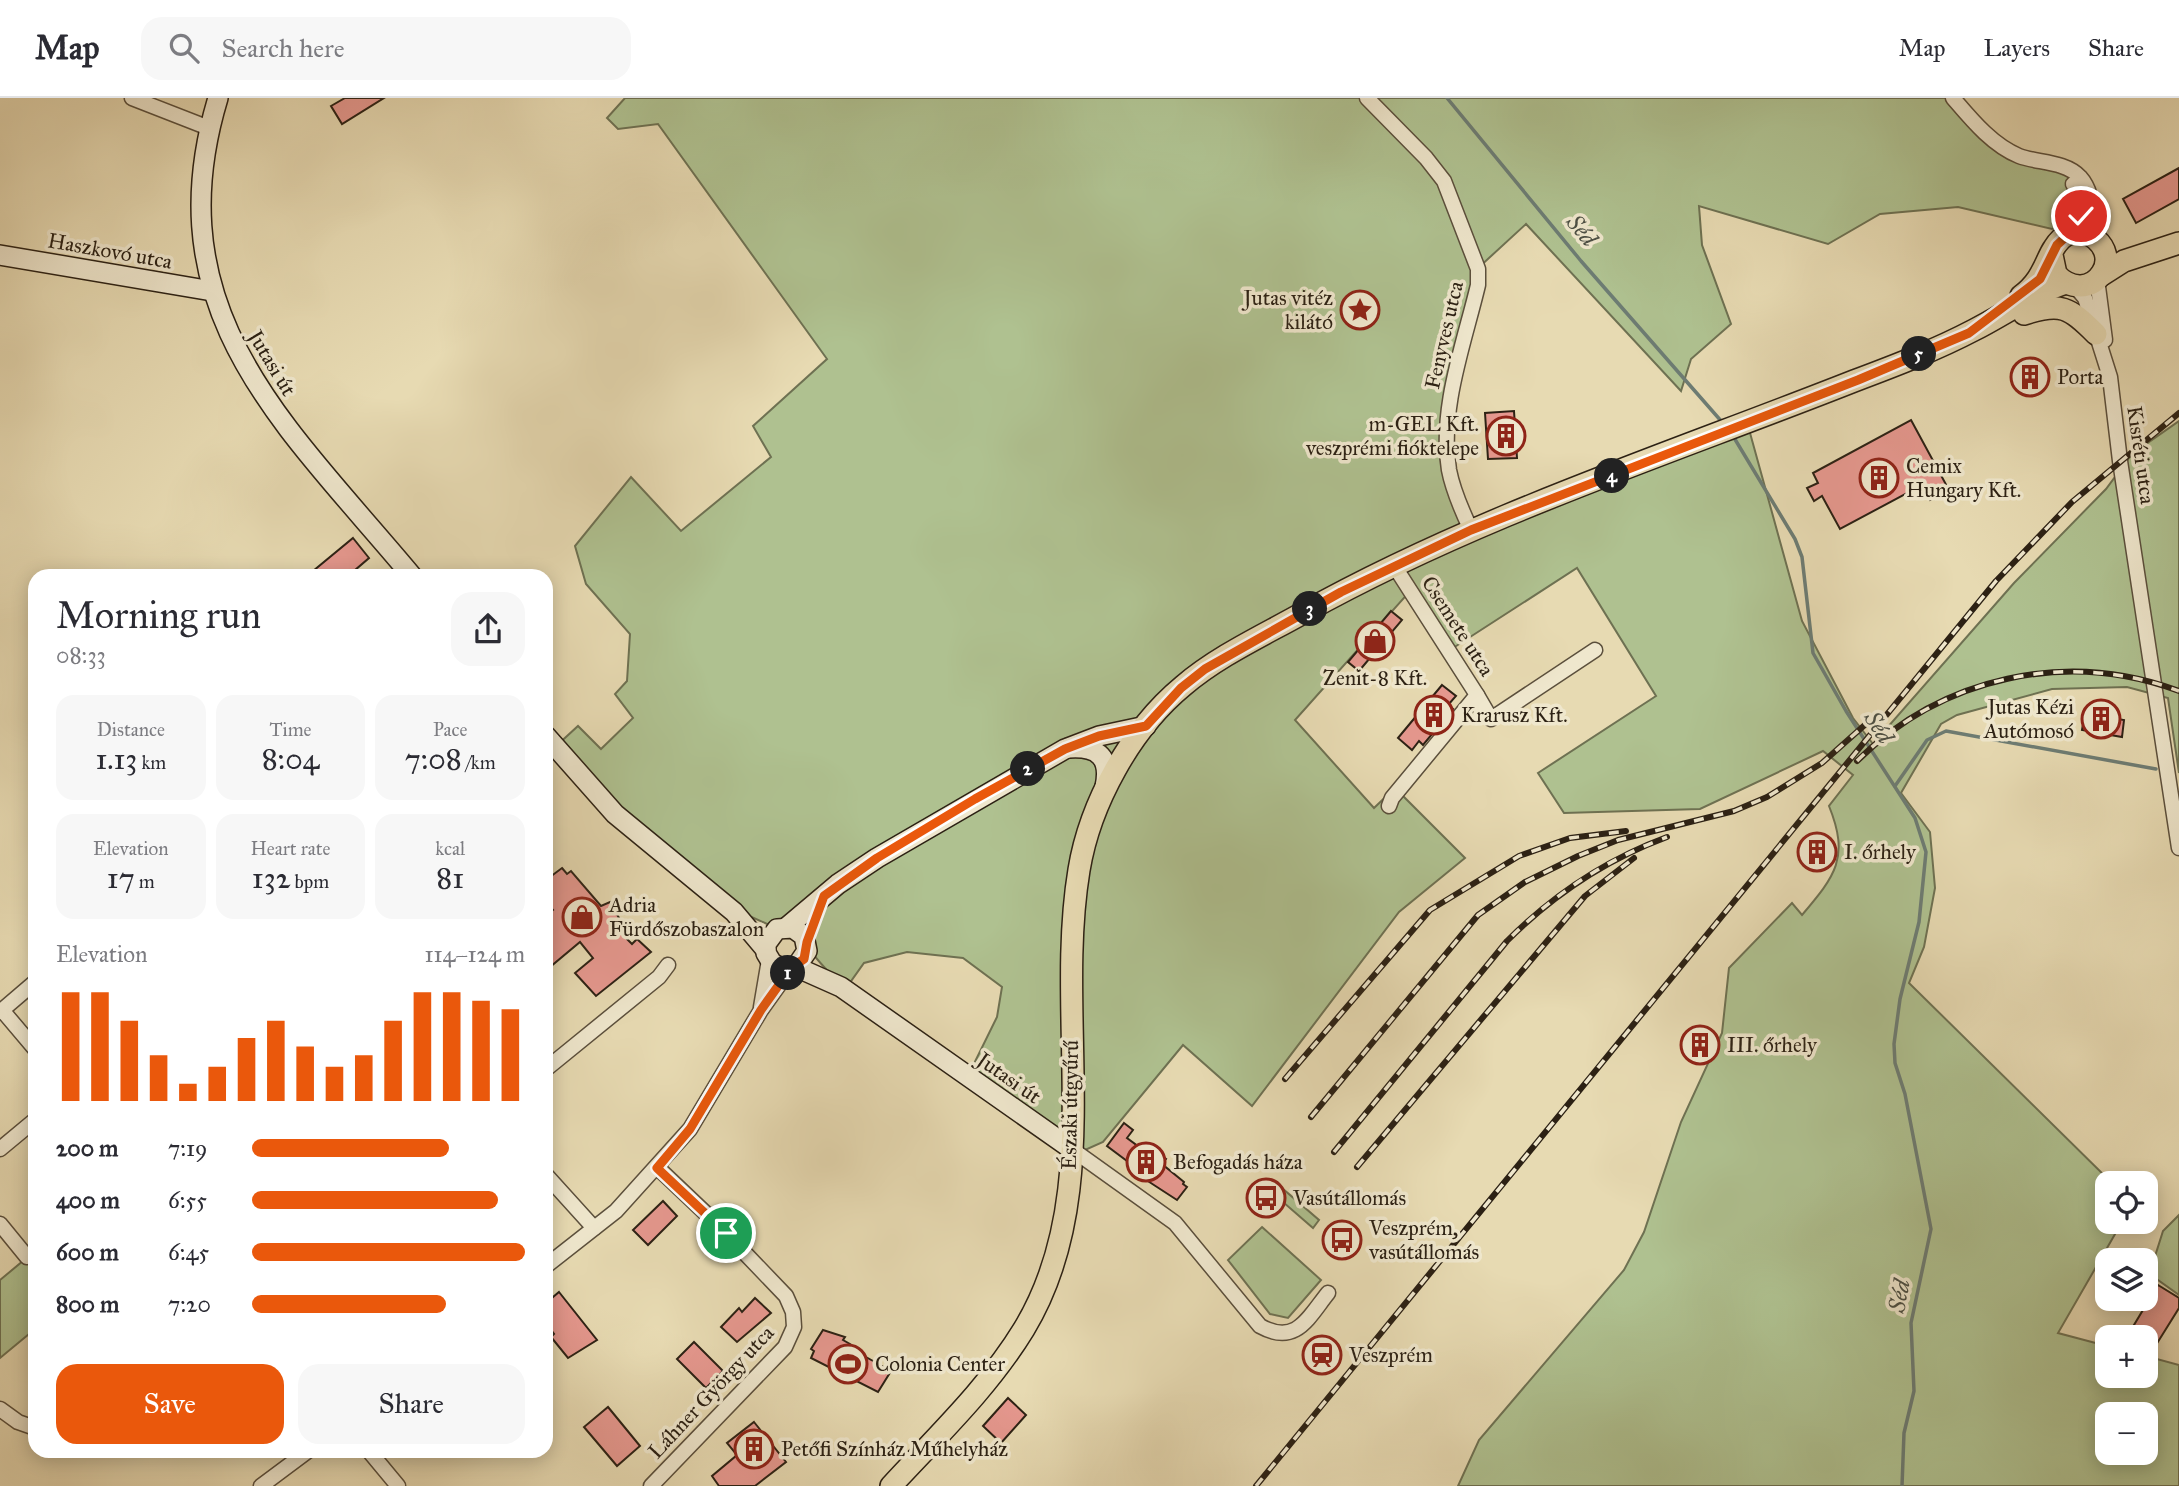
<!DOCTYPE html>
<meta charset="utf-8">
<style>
body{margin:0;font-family:"IM FELL Great Primer",serif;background:#f7f7f7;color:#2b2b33;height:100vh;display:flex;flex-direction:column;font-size:26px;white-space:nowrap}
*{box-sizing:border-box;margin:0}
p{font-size:23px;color:#7c7c81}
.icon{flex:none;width:38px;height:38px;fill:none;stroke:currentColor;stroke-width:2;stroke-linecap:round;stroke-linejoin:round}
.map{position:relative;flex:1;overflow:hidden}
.sheet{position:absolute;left:28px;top:471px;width:525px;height:889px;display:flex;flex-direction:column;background:#fff;border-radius:21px;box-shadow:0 4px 18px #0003}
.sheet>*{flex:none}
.tools{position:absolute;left:2095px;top:1073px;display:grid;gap:14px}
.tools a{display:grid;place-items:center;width:63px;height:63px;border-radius:14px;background:#fff;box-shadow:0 4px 18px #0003;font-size:35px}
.pin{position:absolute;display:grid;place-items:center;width:60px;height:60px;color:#fff;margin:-30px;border:4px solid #fff;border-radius:50%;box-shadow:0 2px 7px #0007}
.km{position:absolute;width:35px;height:35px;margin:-18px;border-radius:50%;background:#222;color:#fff;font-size:19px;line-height:35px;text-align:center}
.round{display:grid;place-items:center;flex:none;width:74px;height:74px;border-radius:21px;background:#f7f7f7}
.head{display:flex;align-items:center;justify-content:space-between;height:119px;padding:0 28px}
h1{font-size:38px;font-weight:600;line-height:52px}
.stats{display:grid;grid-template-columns:repeat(3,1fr);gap:10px;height:119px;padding:7px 28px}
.stats div{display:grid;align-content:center;border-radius:18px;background:#f7f7f7;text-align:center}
.stats b{font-size:30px;font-weight:600}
.stats small{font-size:19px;font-weight:400}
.stats p{font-size:19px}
.chart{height:196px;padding:14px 28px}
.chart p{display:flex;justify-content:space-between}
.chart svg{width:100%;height:126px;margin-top:7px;stroke:#ea580c;stroke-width:6}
.action{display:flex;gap:14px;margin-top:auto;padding:14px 28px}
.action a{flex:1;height:80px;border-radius:21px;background:#ea580c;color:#fff;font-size:28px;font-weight:600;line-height:80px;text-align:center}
.action a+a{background:#f7f7f7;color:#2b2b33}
ul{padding:0 28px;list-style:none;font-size:23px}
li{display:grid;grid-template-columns:112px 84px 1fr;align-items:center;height:52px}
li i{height:18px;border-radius:9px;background:#ea580c}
header{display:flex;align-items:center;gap:42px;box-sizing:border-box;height:98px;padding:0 35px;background:#fff;border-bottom:2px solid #e1e1e2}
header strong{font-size:33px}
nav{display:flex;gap:38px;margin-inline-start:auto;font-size:24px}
.search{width:490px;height:63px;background:#f7f7f7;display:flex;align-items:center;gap:18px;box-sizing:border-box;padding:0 24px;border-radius:21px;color:#7c7c81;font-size:26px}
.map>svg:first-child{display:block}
.green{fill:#afc190;stroke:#6e7152;stroke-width:2;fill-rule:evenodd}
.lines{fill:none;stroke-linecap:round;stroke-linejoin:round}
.stream{stroke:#6d7c73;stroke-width:3.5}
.building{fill:#e6988f;stroke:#2c2114;stroke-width:2}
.street-casing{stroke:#5b4f3c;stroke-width:17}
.secondary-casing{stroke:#2c2114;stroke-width:22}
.primary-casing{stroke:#2c2114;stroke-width:24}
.street{stroke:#efe7cd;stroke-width:14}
.secondary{stroke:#efe7cd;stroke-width:19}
.primary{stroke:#e7dab2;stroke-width:21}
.rail-casing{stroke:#2c2114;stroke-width:6}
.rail{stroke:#efe7cd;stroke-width:3.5;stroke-dasharray:10;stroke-linecap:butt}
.route-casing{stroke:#fff;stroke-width:14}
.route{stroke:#ea580c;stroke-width:9}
.labels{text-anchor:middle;stroke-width:7;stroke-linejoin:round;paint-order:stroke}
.street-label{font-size:21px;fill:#2c2114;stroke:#efe7cd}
.poi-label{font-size:21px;fill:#2c2114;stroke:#efe7cd;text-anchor:start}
.water-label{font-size:23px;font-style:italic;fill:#4c4f44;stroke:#efe7cd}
</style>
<header>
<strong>Map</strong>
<div class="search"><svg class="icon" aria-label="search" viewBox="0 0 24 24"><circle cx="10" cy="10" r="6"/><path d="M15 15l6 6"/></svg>Search here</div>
<nav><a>Map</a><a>Layers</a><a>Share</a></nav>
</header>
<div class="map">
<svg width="2179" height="1388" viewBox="0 0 2179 1388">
<rect width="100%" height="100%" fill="#e7dab2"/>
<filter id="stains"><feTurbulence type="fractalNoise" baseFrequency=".00286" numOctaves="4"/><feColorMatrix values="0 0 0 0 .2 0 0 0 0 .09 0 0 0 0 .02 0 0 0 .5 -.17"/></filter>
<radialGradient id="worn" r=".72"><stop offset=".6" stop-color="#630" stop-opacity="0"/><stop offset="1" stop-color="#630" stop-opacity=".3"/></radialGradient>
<g class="green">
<path d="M 625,0 L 1955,0 L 2009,48 L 2084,75 L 2091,83 L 2097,104 L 2052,131 L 1958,109 L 1880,116 L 1828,146 L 1699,108 L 1702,147 L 1731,226 L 1691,261 L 1681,293 L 1526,126 L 1477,171 L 1445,339 L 1470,434 L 1747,324 L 1802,523 L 1853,620 L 1873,646 L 2014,485 L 2106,391 L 2132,356 L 2179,323 L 2179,675 L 2168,600 L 2127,589 L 2052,591 L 1957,617 L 1941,626 L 1901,695 L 1930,734 L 1935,790 L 1924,849 L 1909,885 L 2112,1085 L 2107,1085 L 2107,1124 L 2122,1124 L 2058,1235 L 2107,1248 L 2107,1278 L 2146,1278 L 2146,1258 L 2179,1267 L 2179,1388 L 1458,1388 L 1479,1342 L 1624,1172 L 1644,1134 L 1681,1024 L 1722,935 L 1729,870 L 1792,805 L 1802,817 C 1835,778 1850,760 1829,708 L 1853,677 L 1823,653 L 1700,711 L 1564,715 L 1538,675 L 1656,598 L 1577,470 L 1450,552 L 1410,493 L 1295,622 L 1374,710 L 1395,690 L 1465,760 L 1399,814 L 1252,1008 L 1183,947 L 1103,1044 L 1085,1052 L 1070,1053 L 966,982 L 997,919 L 1002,889 L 963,860 L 907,854 L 864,865 L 844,893 C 812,849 797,860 823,804 L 776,830 L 725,807 L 554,650 L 578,628 L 601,651 L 633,620 L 615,596 L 627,583 L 630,536 L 586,486 L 575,448 L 631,379 L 681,433 L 771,359 L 753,328 L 827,261 L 658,26 L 618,31 L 607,20 ZM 2107,1316 L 2146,1316 L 2146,1354 L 2107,1354 Z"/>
<polygon points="1275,1089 1283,1091 1319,1122 1313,1130 1268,1091"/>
<polygon points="2179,1117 2179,1197 2151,1177 2151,1171 2163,1133"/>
<polygon points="1262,1129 1321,1182 1288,1220 1270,1216 1228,1162"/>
<polygon points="35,1153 35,1231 0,1260 0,1182"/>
</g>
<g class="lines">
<g class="stream">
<polyline points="1447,0 1581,163 1722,324"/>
<polyline points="1733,338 1795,441 1802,459 1813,555 1846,613 1915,720 1926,754 1919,824 1900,901 1894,946 1895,965 1905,996 1931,1131 1911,1225 1914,1293 1904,1335 1902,1388"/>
<polyline points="1895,688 1927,642 1946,633 2156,671"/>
</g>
</g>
<g class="building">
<polygon points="345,0 384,0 342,26 331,8"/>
<polygon points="2179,70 2179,101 2136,125 2123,101"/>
<polygon points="1514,313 1517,360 1488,361 1485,315"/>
<polygon points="1911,322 1949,392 1930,402 1922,387 1840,431 1822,398 1814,403 1807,390 1818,385 1813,375"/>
<polygon points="353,440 369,460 354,473 358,478 307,478"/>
<polygon points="1391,513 1402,522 1359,573 1348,564"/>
<polygon points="1442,587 1456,598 1448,607 1453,611 1423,647 1419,643 1412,652 1398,640"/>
<polygon points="2101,605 2113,607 2111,620 2124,622 2122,639 2082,632 2085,615 2099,618"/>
<polygon points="1818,742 1828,750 1816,765 1805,757"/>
<polygon points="562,770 567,776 571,773 601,808 610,804 619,820 614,823 627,841 632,846 637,841 651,854 596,898 575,875 593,860 580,844 550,869 546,864 546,818 553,812 546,804 546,782"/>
<polygon points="1124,1025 1133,1032 1127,1040 1146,1054 1150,1049 1166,1061 1162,1066 1184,1084 1183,1086 1187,1089 1177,1102 1137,1076 1139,1072 1107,1048"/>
<polygon points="663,1103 677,1118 648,1147 633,1132"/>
<polygon points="2158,1187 2179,1200 2179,1210 2156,1247 2131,1232"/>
<polygon points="559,1194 597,1242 568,1260 551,1239 554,1236 546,1225 546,1205"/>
<polygon points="755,1200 771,1215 737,1244 721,1229 739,1210 742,1214"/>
<polygon points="823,1232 845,1239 843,1242 850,1246 848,1249 891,1273 878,1294 811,1260 814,1253 811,1251"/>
<polygon points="694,1244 723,1273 706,1290 677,1261"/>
<polygon points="1008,1300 1026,1317 1001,1345 983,1328"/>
<polygon points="608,1309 640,1348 617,1368 584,1329"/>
<polygon points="754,1324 786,1364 755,1388 719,1388 712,1378 737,1357 727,1345"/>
</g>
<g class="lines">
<defs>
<g id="street">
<polyline points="132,0 209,30"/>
<path d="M 1367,0 L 1426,60 L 1444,83 L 1478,171 L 1478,187 C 1464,246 1439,311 1449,372 C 1453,393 1462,413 1471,432"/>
<path d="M 1953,0 C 1971,21 1992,47 2019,58 C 2037,65 2065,63 2080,79 C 2096,97 2090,120 2097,141"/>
<path d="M 2070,136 C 2083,120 2086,103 2073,86"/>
<polyline points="2097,181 2105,242"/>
<polyline points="2075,188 2085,200 2110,279 2120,363 2179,750"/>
<polyline points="1477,597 1491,621 1595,552"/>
<polyline points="1389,708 1392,700 1477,597 1395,469"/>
<polyline points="761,909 769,862"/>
<polyline points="2,912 35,951"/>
<polyline points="0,914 35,884"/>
<polyline points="546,971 659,879 668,867"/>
<polyline points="0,1051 35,1022"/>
<path d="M 1073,1052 L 1175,1125 L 1260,1228 C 1296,1248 1308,1220 1328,1195"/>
<polyline points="546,1077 594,1130"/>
<polyline points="0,1126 27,1159"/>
<polyline points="546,1168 616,1113 690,1031 761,912 791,870"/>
<polyline points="0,1311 18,1324 35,1330"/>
<polyline points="369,1353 398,1388"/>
<polyline points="261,1388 308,1353"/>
<polyline points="651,1388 785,1249 794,1229 793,1214 786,1198 718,1127 658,1070"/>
</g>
<g id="secondary">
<path d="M 218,0 C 153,215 287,328 412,478"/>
<polyline points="0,157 212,193"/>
<polyline points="546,638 615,716 734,814 766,852"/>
<path d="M 1069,650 C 1099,648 1111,660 1105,689"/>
<polyline points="787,829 838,786 877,760 1065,651 1099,638 1146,628"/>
<polyline points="796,869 807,853 804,838 793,830 777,831 766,846 766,855 772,865 783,871 796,869 841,889 1073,1052"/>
</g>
<g id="primary">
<polyline points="2102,177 2124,163 2179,145"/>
<path d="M 2021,198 C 2047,179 2045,156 2061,141 C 2083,121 2118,150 2102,175 C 2091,193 2069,191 2056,176 L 2052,157"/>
<path d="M 2024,216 C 2061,204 2069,209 2096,236"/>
<path d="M 891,1388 C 937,1338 988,1290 1024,1231 C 1107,1094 1054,923 1079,772 C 1090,705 1131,631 1183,588 C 1218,558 1262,538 1303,515 C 1477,418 1669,356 1854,283 C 1894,268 1936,252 1974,232 C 2004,217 2034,195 2066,185"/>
</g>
</defs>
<use href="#street" class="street-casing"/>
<use href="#secondary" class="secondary-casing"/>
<use href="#primary" class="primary-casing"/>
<use href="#street" class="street"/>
<use href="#secondary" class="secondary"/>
<use href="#primary" class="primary"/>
<defs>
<g id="rail">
<path d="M 1857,663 C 1942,579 2066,551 2179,593"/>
<polyline points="1285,981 1430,812 1519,758 1570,740 1626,733"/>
<polyline points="1311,1019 1478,817 1525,784 1578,758 1618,742 1734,713 1767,699 1822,665 1867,625"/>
<path d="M 1334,1054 L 1507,843 C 1554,796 1605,762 1667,739"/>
<polyline points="1357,1069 1585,798 1634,760"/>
<polyline points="1256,1388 1996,483 2072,404 2179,315"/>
</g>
</defs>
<use href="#rail" class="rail-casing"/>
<use href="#rail" class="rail"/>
</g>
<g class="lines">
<defs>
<polyline id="route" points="726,1135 657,1070 690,1031 761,912 791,870 804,861 807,844 824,798 877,760 975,701 1065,651 1099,638 1146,628 1181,590 1205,571 1341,494 1471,432 1858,282 1969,235 2040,181 2057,147 2073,132 2081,118"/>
</defs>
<use href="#route" class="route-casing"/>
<use href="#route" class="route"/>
</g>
<defs>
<symbol id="sight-ring" viewBox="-11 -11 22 22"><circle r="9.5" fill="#efe7cd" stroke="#8f2418" stroke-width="1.5"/><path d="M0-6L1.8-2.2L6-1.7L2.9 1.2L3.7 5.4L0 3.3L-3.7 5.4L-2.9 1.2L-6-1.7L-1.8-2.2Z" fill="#8f2418"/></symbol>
<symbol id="building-ring" viewBox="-11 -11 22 22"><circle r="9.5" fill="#efe7cd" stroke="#8f2418" stroke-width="1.5"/><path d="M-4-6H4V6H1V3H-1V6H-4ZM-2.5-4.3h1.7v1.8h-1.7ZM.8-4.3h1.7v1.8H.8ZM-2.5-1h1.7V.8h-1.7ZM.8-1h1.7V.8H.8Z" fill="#8f2418"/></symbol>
<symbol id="shop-ring" viewBox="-11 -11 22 22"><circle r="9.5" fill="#efe7cd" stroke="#8f2418" stroke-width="1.5"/><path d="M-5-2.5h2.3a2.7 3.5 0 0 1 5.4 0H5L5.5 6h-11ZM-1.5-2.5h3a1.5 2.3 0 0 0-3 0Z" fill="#8f2418"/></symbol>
<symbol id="bus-ring" viewBox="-11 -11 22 22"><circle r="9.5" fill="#efe7cd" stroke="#8f2418" stroke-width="1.5"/><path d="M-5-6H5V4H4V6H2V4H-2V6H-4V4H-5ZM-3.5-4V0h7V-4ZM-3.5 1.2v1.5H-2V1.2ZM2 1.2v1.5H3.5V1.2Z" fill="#8f2418"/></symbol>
<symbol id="station-ring" viewBox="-11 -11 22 22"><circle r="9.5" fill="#efe7cd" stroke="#8f2418" stroke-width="1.5"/><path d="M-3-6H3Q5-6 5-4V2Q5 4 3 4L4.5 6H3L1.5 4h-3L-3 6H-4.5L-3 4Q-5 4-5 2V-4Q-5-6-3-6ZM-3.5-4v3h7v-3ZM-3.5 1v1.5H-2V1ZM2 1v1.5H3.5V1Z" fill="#8f2418"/></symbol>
<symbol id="stadium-ring" viewBox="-11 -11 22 22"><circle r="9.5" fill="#efe7cd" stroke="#8f2418" stroke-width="1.5"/><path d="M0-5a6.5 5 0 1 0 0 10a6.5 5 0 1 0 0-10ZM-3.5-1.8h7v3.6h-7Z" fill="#8f2418"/></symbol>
</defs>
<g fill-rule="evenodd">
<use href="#sight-ring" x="1338" y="190" width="44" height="44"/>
<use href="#building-ring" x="2008" y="257" width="44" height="44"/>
<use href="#building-ring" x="1484" y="316" width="44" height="44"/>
<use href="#building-ring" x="1857" y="358" width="44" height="44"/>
<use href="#shop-ring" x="1353" y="521" width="44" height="44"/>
<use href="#building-ring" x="1412" y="595" width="44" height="44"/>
<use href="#building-ring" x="2079" y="599" width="44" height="44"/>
<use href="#building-ring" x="1795" y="732" width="44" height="44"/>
<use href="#shop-ring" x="560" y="797" width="44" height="44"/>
<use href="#building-ring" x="1678" y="925" width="44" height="44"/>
<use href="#building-ring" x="1124" y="1042" width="44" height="44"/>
<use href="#bus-ring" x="1244" y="1078" width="44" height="44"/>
<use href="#bus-ring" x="1320" y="1120" width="44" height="44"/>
<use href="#station-ring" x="1300" y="1235" width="44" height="44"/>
<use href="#stadium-ring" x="826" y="1244" width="44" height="44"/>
<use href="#building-ring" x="732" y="1329" width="44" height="44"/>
</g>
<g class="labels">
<g class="street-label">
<text transform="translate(110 153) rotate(10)" y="7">Haszkovó utca</text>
<text transform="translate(1444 237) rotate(-77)" y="7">Fenyves utca</text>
<text transform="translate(272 265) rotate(59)" y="7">Jutasi út</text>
<text transform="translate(2141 357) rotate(82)" y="7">Kisréti utca</text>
<text transform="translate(1458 528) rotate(57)" y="7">Csemete utca</text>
<text transform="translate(1009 980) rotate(35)" y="7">Jutasi út</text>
<text transform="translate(1070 1007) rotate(-89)" y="7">Északi útgyűrű</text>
<text transform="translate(711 1294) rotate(-47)" y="7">Láhner György utca</text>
</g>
<g class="poi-label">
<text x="1333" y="207" text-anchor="end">Jutas vitéz<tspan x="1333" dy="24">kilátó</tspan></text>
<text x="2057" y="286">Porta</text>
<text x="1479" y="333" text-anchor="end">m-GEL Kft.<tspan x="1479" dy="24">veszprémi fióktelepe</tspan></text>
<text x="1906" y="375">Cemix<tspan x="1906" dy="24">Hungary Kft.</tspan></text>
<text x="1375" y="587" text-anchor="middle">Zenit-8 Kft.</text>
<text x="2074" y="616" text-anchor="end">Jutas Kézi<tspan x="2074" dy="24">Autómosó</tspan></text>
<text x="1461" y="624">Krarusz Kft.</text>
<text x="1844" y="761">I. őrhely</text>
<text x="609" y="814">Adria<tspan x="609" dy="24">Fürdőszobaszalon</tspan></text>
<text x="1727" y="954">III. őrhely</text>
<text x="1173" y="1071">Befogadás háza</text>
<text x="1293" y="1107">Vasútállomás</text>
<text x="1369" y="1137">Veszprém,<tspan x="1369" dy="24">vasútállomás</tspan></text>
<text x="1349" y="1264">Veszprém</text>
<text x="875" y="1273">Colonia Center</text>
<text x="781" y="1358">Petőfi Színház Műhelyház</text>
</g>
<g class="water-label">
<text transform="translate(1582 132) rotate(50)" y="8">Séd</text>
<text transform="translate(1879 629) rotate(58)" y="8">Séd</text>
<text transform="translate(1899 1198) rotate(-79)" y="8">Séd</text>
</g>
</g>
<rect width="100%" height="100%" filter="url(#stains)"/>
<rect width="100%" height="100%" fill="url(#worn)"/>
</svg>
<div class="tools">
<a><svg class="icon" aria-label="locate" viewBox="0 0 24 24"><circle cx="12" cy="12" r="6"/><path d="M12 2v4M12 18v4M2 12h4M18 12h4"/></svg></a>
<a><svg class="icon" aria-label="layers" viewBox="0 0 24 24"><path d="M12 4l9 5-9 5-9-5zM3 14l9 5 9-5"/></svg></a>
<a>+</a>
<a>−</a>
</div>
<div class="pin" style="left:726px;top:1135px;background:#1e9e55"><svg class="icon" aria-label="arrive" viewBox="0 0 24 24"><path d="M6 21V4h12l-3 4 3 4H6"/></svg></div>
<div class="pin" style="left:2081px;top:118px;background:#d93025"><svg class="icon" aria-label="check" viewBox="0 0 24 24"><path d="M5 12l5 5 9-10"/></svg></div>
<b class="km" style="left:788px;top:875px">1</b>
<b class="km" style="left:1028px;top:671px">2</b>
<b class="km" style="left:1310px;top:511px">3</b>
<b class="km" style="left:1612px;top:378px">4</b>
<b class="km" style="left:1919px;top:256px">5</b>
<section class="sheet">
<div class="head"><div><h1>Morning run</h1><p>08:33</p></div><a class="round"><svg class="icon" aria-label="share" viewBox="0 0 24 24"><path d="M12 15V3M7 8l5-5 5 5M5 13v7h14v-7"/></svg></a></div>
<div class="stats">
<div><p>Distance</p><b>1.13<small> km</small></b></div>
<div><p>Time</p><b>8:04</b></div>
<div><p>Pace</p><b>7:08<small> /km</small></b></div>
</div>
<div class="stats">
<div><p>Elevation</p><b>17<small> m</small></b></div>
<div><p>Heart rate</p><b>132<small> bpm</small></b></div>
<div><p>kcal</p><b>81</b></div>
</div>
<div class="chart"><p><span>Elevation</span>114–124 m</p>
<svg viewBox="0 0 160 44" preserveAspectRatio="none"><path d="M5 44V6M15 44V6M25 44V16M35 44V28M45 44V38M55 44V32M65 44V22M75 44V16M85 44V25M95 44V32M105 44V28M115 44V16M125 44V6M135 44V6M145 44V9M155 44V12"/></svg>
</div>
<ul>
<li><b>200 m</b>7:19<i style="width:72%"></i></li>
<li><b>400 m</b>6:55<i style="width:90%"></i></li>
<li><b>600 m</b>6:45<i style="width:100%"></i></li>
<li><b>800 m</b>7:20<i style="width:71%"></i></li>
</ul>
<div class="action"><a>Save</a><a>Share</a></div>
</section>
</div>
